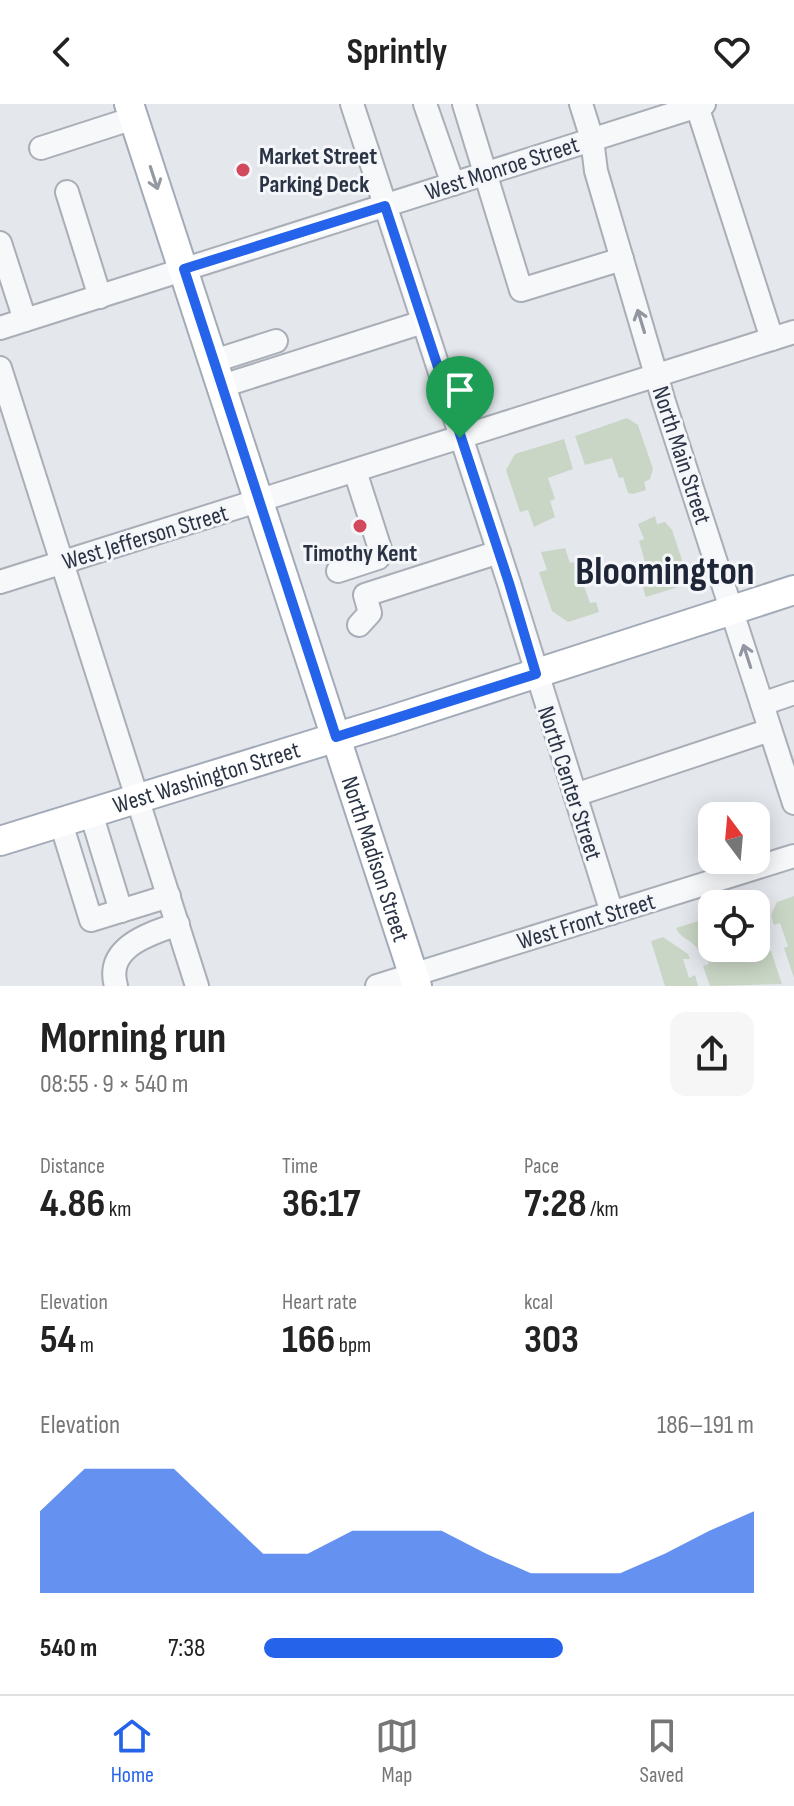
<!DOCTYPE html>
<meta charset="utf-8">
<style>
body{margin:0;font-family:"Sofia Sans Condensed",sans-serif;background:#f6f6f6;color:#222;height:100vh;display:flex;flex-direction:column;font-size:30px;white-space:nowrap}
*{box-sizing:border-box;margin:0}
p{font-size:26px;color:#767676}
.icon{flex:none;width:44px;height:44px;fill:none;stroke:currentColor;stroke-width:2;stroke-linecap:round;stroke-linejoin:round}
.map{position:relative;height:882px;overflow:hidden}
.details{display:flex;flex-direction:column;background:#fff;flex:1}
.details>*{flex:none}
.needle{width:52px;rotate:344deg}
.tools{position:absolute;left:698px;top:698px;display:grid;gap:16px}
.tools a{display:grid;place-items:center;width:72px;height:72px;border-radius:16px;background:#fff;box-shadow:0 4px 20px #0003;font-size:40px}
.pin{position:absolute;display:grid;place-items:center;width:68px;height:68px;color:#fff;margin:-82px -34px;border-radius:50% 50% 50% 0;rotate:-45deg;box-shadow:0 0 8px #0007}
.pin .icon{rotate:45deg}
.round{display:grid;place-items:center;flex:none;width:84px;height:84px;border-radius:16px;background:#f6f6f6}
.head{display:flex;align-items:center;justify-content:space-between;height:136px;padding:0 40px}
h1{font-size:44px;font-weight:700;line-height:60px}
.metrics{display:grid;grid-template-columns:repeat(3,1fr);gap:12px;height:136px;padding:8px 40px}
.metrics div{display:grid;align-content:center}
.metrics b{font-size:40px;font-weight:700}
.metrics small{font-size:22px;font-weight:400}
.metrics p{font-size:22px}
.chart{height:224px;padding:16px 40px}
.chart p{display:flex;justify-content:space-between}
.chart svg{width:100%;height:144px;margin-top:8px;fill:#2563eb;opacity:.7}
ul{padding:0 40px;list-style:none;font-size:26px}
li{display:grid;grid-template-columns:128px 96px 1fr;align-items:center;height:60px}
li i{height:20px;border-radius:10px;background:#2563eb}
header{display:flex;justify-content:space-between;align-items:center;height:104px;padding:0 40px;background:#fff;font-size:36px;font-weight:700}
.tabs{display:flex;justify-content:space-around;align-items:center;height:112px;border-top:2px solid #e0e0e0;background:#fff;font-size:22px;color:#767676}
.tabs a{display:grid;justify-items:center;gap:4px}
.tabs .active{color:#2563eb}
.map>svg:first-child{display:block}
.green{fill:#c9d6c5}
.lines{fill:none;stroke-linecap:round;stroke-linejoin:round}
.minor-casing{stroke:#a9aeb7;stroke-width:26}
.major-casing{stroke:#a3abb8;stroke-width:32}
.minor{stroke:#f7f8fa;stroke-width:22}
.major{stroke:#fff;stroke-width:28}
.oneway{stroke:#959aa2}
.oneway2{stroke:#9196a0}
.route-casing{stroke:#fff;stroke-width:16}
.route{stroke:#2563eb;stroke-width:10}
.poi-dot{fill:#d1495b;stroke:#f4f6f9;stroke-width:3}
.labels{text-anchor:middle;stroke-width:6;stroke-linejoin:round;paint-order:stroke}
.poi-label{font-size:24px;font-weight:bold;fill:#2b3445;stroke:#f4f6f9;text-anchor:start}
.street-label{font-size:24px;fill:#2b3445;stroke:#f4f6f9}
.town-label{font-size:40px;font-weight:bold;fill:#1d2536;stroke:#f4f6f9}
</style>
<header><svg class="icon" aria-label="back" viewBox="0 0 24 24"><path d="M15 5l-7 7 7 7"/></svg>Sprintly<svg class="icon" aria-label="heart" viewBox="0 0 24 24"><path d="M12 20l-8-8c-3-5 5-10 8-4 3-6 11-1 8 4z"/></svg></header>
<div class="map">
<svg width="794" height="882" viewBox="0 0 794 882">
<rect width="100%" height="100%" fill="#e4e7ec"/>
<g class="green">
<polygon points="627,314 638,321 653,365 650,375 644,378 646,386 633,390 628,389 623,373 619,374 612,354 585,361 575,332"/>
<polygon points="564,335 573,365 548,374 555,395 550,397 555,413 534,423 528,406 520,408 506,366 515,350"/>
<polygon points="655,412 657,420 665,418 672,426 687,471 681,482 646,493 638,468 643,466 641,459 645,458 639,437 644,435 638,420"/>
<polygon points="565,444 570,459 575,458 582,478 595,474 596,478 584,482 590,499 596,498 599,508 568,518 552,507 539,468 547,466 541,448"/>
<polygon points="794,792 794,874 784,844 788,842 780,819 774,821 771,811 777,798"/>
<path d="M 712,813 L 712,840 L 698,846 C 694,836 680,835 676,824 Z"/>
<polygon points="663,833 688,850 690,855 683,855 689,874 695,871 698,882 665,882 651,837"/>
<polygon points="726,844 744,844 748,855 771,847 782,880 710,882 703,862 709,860 706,851"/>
</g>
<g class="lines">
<defs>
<g id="minor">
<polyline points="352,0 509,479 612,809"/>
<polyline points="425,0 453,80"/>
<polyline points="464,0 521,186 622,155"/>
<polyline points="581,0 592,35 596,67 664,298 794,699"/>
<polyline points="697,2 772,235"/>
<polyline points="41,44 134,14"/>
<polyline points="67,88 100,193"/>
<polyline points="0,139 25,216"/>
<polyline points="0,224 704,0"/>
<polyline points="214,257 276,237"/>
<polyline points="0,264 197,882"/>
<polyline points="222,282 423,218"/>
<polyline points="338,467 378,454 381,448 355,367"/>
<polyline points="0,478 794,228"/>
<polyline points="359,521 370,509 365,491 499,448"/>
<polyline points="762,600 794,589"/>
<polyline points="575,691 770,626"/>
<polyline points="91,709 121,807"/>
<polyline points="61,719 91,816 169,792"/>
<path d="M 116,882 C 105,843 149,830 178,820"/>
<polyline points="377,882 794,752"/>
</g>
<g id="major">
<path id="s1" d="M 129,0 L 417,882"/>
<path id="s2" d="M 0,737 L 389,617 L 794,486"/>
</g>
</defs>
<use href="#minor" class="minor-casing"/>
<use href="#major" class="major-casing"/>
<use href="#minor" class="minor"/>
<use href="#major" class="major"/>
</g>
<defs><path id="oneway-shaft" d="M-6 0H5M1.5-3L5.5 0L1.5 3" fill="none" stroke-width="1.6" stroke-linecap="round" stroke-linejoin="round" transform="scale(2)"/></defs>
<use class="oneway" href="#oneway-shaft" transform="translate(154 74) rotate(72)"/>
<g class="oneway2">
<use href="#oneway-shaft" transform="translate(641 217) rotate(-107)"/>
<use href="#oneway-shaft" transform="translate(747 552) rotate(-108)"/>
</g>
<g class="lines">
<defs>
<polygon id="route" points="385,102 509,479 536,570 336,633 184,165"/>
</defs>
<use href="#route" class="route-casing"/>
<use href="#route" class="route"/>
</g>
<g class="poi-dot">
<circle cx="243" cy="66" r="8"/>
<circle cx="360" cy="422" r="8"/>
</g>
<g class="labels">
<g class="poi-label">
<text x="259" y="60">Market Street<tspan x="259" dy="28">Parking Deck</tspan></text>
<text x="360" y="457" text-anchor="middle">Timothy Kent</text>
</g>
<g class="street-label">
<text transform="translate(502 64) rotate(-18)" y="8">West Monroe Street</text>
<text transform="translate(682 351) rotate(72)" y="8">North Main Street</text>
<text transform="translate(145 433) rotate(-17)" y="8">West Jefferson Street</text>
<text dy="8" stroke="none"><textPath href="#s2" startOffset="216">West Washington Street</textPath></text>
<text transform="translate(570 679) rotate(72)" y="8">North Center Street</text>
<text dy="8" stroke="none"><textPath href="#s1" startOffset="794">North Madison Street</textPath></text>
<text transform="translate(586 817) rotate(-17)" y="8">West Front Street</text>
</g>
<g class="town-label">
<text x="665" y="480">Bloomington</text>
</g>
</g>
</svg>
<div class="tools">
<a><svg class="needle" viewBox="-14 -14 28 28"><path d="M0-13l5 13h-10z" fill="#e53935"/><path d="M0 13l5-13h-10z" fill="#767676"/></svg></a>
<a><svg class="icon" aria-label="locate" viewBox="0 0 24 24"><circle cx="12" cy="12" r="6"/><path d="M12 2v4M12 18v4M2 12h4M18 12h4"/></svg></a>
</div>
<div class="pin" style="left:460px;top:334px;background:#1e9e55"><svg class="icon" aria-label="arrive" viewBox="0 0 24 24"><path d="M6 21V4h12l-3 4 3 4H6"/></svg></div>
</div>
<section class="details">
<div class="head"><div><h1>Morning run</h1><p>08:55 · 9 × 540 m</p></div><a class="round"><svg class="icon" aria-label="share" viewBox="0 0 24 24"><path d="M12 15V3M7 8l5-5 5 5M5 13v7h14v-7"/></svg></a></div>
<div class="metrics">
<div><p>Distance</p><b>4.86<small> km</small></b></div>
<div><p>Time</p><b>36:17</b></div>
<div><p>Pace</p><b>7:28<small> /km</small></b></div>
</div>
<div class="metrics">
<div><p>Elevation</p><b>54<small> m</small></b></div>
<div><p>Heart rate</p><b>166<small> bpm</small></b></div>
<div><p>kcal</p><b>303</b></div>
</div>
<div class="chart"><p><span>Elevation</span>186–191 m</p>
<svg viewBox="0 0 160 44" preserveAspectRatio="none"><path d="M0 44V19L10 6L20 6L30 6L40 19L50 32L60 32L70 25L80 25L90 25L100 32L110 38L120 38L130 38L140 32L150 25L160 19V44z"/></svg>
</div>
<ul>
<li><b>540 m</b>7:38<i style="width:61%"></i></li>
</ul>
</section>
<nav class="tabs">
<a class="active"><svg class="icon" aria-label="home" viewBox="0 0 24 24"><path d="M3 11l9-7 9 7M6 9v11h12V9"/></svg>Home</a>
<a><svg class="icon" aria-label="map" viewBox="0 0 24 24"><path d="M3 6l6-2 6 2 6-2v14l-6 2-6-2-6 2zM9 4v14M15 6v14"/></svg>Map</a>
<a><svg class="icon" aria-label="saved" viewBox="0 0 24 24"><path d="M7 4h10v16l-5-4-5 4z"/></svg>Saved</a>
</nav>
